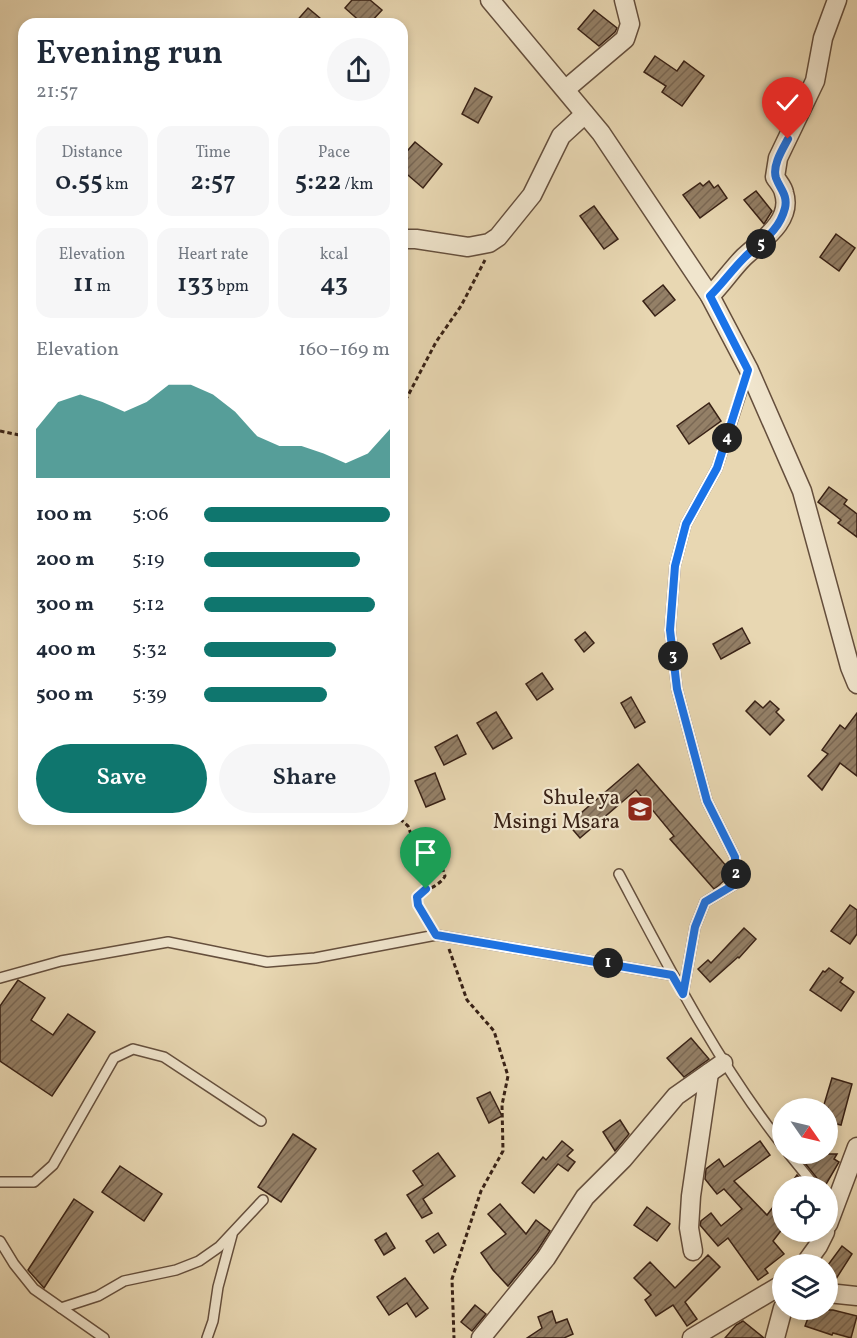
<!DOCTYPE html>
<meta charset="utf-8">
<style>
body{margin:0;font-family:Vollkorn,serif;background:#f6f6f7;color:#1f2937;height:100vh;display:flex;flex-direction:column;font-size:22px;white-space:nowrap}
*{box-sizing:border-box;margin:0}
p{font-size:20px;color:#747a83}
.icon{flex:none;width:33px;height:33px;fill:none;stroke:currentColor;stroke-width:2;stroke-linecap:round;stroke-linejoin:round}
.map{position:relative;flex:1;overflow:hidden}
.details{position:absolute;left:18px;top:18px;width:390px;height:807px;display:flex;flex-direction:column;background:#fff;border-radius:18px;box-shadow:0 3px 9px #0003}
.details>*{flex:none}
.needle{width:39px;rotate:124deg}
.tools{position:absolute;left:772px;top:1098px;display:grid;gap:12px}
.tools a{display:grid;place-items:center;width:66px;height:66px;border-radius:50%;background:#fff;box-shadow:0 3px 9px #0003;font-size:30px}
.pin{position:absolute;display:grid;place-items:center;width:51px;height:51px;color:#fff;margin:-62px -26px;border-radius:50% 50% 50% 0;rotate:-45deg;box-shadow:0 0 6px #0007}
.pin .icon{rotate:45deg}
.km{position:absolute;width:30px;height:30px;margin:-15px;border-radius:50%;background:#222;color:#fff;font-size:16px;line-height:30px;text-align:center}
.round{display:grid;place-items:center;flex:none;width:63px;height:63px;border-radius:32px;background:#f6f6f7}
.summary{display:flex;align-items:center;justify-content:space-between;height:102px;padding:0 18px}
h1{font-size:33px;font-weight:600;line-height:45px}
.stats{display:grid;grid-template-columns:repeat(3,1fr);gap:9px;height:102px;padding:6px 18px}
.stats div{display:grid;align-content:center;border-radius:15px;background:#f6f6f7;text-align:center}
.stats b{font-size:26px;font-weight:600}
.stats small{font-size:16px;font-weight:400}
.stats p{font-size:16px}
.chart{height:168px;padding:12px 18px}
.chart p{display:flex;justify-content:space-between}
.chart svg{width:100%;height:108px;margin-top:6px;fill:#0f766e;opacity:.7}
.primary-button{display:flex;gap:12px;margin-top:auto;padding:12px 18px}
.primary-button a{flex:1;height:69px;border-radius:36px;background:#0f766e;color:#fff;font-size:24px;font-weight:600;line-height:69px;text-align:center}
.primary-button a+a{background:#f6f6f7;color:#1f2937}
ul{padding:0 18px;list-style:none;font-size:20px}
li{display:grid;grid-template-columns:96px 72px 1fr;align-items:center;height:45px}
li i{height:15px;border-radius:8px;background:#0f766e}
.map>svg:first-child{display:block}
.building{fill:url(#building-hatch);stroke:#392216;stroke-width:1.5}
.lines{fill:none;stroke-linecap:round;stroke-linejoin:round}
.service-casing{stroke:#654f3d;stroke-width:12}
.minor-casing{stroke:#654f3d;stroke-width:21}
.path{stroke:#392216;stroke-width:3;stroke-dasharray:4.5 3;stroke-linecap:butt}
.service{stroke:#f0e5cd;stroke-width:9}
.minor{stroke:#f0e5cd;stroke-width:18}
.route-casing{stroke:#fff;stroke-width:12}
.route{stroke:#1a73e8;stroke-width:8}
.labels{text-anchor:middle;stroke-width:4.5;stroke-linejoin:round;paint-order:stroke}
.poi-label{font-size:21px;fill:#392216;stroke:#f0e5cd;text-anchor:end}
</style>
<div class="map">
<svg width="857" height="1338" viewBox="0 0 857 1338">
<defs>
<pattern id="building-hatch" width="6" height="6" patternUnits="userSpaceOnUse" patternTransform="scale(1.5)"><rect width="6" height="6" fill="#948067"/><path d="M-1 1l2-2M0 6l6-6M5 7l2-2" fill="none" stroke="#7a6854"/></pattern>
</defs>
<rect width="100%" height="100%" fill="#e8d7b2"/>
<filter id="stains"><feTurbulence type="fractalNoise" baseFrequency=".00333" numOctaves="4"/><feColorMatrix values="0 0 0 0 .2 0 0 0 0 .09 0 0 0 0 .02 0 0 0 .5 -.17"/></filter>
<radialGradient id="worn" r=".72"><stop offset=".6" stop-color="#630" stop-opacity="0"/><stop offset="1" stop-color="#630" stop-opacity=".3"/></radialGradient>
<g class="building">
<polygon points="352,0 370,0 382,10 369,24 363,24 345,8"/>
<polygon points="308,8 327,24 294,24"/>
<polygon points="594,10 617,28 615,32 599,46 578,29"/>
<polygon points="655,56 677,71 684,61 704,76 682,106 662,92 666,86 644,72"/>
<polygon points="475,88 492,97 478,123 462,114"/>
<polygon points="415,142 442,164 423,188 402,170 402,157"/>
<polygon points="709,181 714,188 718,185 727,198 700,218 683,195 700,183 703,186"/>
<polygon points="756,191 772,211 764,224 744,200"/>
<polygon points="594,206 618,239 604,249 580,216"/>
<polygon points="836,234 855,248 839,271 820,257"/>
<polygon points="663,285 675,300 655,316 643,301"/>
<polygon points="709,403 721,421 689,444 677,426"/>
<polygon points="829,487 847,500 844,504 857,514 857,537 838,523 841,520 818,502"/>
<polygon points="742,628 750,643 721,659 713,644"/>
<polygon points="585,632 594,643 584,652 575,640"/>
<polygon points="542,673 553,689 537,700 526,684"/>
<polygon points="631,697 645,722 635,728 621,703"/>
<polygon points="755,701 763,708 770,701 779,709 776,712 784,720 770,735 746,711"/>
<polygon points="496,712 512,738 493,749 477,723"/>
<polygon points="857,713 857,776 840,763 822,790 808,776 828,754 822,750 840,725 845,729"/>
<polygon points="457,735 466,754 444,765 435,747"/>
<polygon points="638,764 728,868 728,877 718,886 714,889 670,839 674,836 636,790 580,838 568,824"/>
<polygon points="435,773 445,799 426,807 415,781"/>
<polygon points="850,905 857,910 857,934 850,944 831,931"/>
<polygon points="744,928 756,939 739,958 738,957 710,982 698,969 708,960 711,963"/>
<polygon points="829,968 843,978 840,982 854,992 841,1011 810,990 823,971 825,972"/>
<polygon points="18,980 45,998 31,1020 53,1035 68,1014 95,1032 52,1096 0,1061 0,1006"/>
<polygon points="691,1038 709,1059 684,1077 667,1058"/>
<polygon points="832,1078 852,1084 841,1125 828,1122 828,1108 823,1108"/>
<polygon points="490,1092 502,1116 489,1123 477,1098"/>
<polygon points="620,1120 629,1134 615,1151 603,1132"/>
<polygon points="293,1134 316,1149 281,1202 258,1187"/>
<polygon points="562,1141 573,1150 567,1156 575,1162 568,1171 558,1164 534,1193 522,1183 543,1157 546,1160"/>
<polygon points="760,1141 770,1155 734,1181 767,1215 783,1194 783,1228 773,1241 784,1254 765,1269 768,1273 758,1280 728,1238 718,1246 700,1225 701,1221 711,1213 721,1226 742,1209 724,1189 717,1194 705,1179 706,1169 719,1159 724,1167"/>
<polygon points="438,1153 455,1176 423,1199 432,1213 422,1218 407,1195 423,1185 413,1171"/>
<polygon points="802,1154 837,1154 834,1159 839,1162 825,1186 822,1186 820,1182 800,1157"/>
<polygon points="120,1166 162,1194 144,1221 102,1192"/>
<polygon points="797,1175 807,1186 789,1186"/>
<polygon points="74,1199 93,1212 44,1288 28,1270"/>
<polygon points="500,1204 526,1234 536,1220 550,1231 537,1251 508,1286 493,1270 481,1253 506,1234 488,1214"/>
<polygon points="647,1207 670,1224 657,1241 634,1225"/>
<polygon points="386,1233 395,1248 384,1255 375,1240"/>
<polygon points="438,1233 446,1245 434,1253 426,1241"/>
<polygon points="842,1246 852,1254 834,1282 828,1282 828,1265"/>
<polygon points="708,1255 720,1267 685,1302 697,1319 687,1326 673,1305 656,1316 645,1300 651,1295 634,1278 650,1262 675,1288"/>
<polygon points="405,1278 428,1308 416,1317 407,1303 389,1315 377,1297"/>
<polygon points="475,1305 486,1314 472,1331 461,1322"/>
<polygon points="811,1310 833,1310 857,1316 851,1338 833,1333 832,1335 805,1326"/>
<polygon points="552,1311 556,1323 567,1319 573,1334 564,1338 527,1338 542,1328 538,1317"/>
<polygon points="743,1321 764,1338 725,1338 736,1325"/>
</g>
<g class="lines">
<defs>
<g id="service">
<path d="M 619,874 C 669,968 717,1062 783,1146"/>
<polyline points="0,978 61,961 168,942 267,962 315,958 436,935 672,975"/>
<polyline points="683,994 695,927 705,902 735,884 735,857 707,801 677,689 670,630 675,566 686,524 717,468 748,372"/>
<polyline points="789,1154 815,1186"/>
<polyline points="0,1182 34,1182 53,1165 114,1058 133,1049 164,1057 261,1121"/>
<polyline points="0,1241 14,1264 34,1289 104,1338"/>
<polyline points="61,1308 98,1296 124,1281 176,1270 199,1261 219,1247 263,1200"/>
<polyline points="207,1338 213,1321 218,1287 232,1235"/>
</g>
<g id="minor">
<polyline points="490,0 601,133 710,296 749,370 802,491 850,667 857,684"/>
<polyline points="566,89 625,39 630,24 624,0"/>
<polyline points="402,239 416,239 468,247 489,243 498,237 532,195 561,136 585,114"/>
<path d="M 710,296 C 722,284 732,269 744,257 C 761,241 793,221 784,193 C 783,187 778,182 775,177 L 778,158 L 815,81 L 823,38 L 837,0"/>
<polyline points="828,1224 857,1147"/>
<polyline points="693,1251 689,1228 691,1196 709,1073"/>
<polyline points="805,1264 818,1246 825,1232"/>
<polyline points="828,1293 857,1296"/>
<polyline points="481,1338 546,1258 585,1197 623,1159 676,1096 723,1063"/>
<polyline points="692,1338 783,1284"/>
<polyline points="775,1338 783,1308"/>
</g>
</defs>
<use href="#service" class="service-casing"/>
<use href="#minor" class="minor-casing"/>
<g class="path">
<polyline points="402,407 436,342 461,306 485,260"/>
<polyline points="0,431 24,436"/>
<path d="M 400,819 L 408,826 L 418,854 L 443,870 L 445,876 C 441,885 425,890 417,897 L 419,905 L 430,925"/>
<polyline points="449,949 467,1000 494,1031 508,1076 502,1105 503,1151 481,1191 452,1279 454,1338"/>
</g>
<use href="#service" class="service"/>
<use href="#minor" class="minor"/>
</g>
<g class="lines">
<defs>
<path id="route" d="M 426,889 L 417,897 L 418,905 L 436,935 L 672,975 L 683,994 L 695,927 L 705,902 L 735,884 L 735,857 L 707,801 L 677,689 L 670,630 L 675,566 L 686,524 L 717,468 L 748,370 L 710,296 C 722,284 732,270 744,258 C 760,242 779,232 785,208 C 788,195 780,189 776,178 C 772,166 782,150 788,139"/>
</defs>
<use href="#route" class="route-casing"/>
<use href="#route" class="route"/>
</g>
<defs>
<symbol id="school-square" viewBox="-11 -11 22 22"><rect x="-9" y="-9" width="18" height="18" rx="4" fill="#8f2418" stroke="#f0e5cd"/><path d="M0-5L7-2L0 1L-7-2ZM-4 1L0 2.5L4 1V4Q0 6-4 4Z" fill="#fff"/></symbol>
</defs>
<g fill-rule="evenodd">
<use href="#school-square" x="625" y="794" width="30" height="30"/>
</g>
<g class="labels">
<g class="poi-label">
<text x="620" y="804">Shule ya<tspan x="620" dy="24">Msingi Msara</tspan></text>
</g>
</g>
<rect width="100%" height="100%" filter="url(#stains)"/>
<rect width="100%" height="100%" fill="url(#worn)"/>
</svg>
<div class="tools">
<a><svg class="needle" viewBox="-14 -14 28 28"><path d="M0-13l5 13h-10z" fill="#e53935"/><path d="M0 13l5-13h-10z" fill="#747a83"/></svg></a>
<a><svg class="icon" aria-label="locate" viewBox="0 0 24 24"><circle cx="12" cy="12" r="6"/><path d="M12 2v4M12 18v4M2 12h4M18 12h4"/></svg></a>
<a><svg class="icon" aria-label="layers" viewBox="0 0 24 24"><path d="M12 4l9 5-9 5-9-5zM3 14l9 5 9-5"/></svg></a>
</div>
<div class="pin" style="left:426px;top:889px;background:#1e9e55"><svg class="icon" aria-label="arrive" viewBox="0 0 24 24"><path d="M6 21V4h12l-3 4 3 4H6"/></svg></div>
<div class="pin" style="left:788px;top:139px;background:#d93025"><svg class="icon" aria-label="check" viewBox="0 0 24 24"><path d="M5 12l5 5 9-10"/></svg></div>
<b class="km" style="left:608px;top:963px">1</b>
<b class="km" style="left:736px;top:874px">2</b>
<b class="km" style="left:673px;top:656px">3</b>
<b class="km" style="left:727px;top:438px">4</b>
<b class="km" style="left:761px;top:244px">5</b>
<section class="details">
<div class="summary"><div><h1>Evening run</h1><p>21:57</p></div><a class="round"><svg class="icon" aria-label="share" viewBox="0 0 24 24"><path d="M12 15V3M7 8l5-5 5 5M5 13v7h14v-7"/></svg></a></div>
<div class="stats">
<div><p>Distance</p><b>0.55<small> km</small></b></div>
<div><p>Time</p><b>2:57</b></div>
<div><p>Pace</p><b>5:22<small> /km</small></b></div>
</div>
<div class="stats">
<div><p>Elevation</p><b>11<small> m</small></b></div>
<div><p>Heart rate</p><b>133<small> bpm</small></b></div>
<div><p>kcal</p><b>43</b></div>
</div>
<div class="chart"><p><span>Elevation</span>160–169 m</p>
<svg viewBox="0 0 160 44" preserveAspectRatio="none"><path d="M0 44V24L10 13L20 10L30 13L40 17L50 13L60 6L70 6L80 10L90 17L100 27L110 31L120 31L130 34L140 38L150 34L160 24V44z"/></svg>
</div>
<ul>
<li><b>100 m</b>5:06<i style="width:100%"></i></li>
<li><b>200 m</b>5:19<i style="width:84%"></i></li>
<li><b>300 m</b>5:12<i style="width:92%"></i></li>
<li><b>400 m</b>5:32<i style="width:71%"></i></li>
<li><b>500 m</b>5:39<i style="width:66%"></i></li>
</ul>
<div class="primary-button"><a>Save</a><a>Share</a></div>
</section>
</div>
